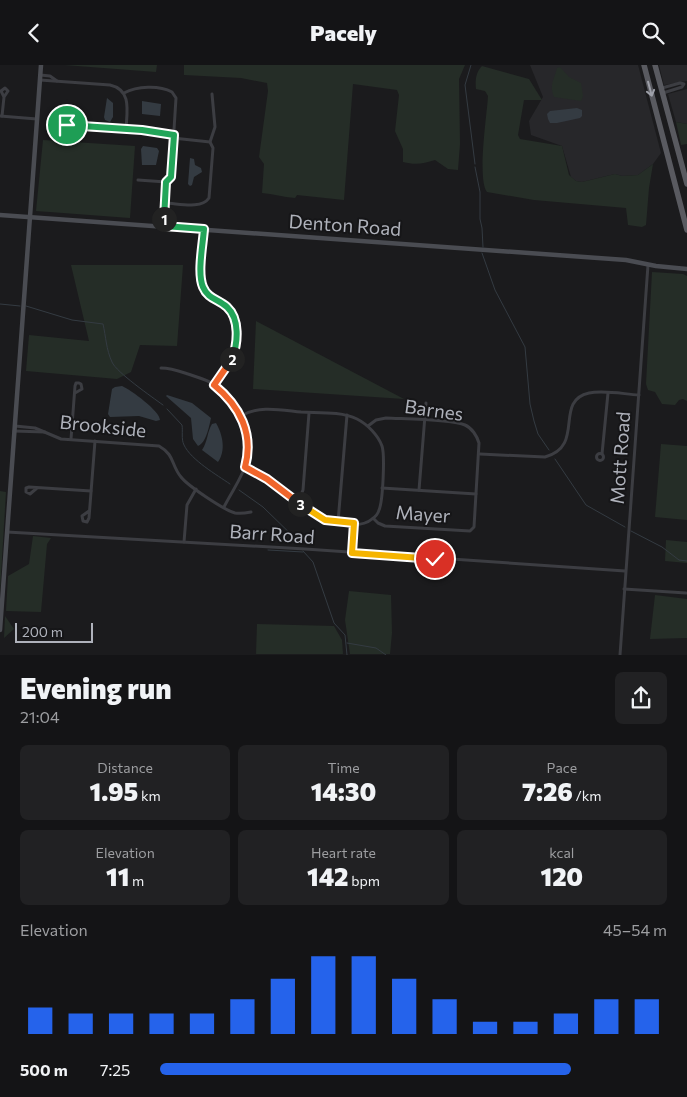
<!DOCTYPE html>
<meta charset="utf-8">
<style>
body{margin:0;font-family:Commissioner,sans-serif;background:#212123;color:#f1f3f6;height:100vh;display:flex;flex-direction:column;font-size:19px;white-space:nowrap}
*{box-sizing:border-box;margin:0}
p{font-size:16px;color:#9d9ea1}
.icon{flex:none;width:28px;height:28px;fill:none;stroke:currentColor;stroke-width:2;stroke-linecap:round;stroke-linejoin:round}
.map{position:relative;height:590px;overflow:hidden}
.sheet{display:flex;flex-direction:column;background:#141416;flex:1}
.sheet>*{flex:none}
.scale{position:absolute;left:15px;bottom:12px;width:78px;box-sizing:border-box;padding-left:5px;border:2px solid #afb2bb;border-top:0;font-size:14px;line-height:18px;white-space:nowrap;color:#afb2bb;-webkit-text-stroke:4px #161618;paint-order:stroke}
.pin{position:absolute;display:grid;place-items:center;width:42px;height:42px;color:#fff;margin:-21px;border:2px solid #fff;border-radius:50%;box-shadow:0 1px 5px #0007}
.km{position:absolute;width:25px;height:25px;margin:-12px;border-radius:50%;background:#222;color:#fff;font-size:14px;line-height:25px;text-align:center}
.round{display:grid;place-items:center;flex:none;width:52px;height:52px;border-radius:8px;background:#212123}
.headline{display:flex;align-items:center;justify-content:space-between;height:85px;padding:0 20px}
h1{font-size:28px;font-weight:800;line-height:38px}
.figures{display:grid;grid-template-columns:repeat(3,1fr);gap:8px;height:85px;padding:5px 20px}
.figures div{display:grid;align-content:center;border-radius:8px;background:#212123;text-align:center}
.figures b{font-size:25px;font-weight:800}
.figures small{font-size:14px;font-weight:400}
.figures p{font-size:14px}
.chart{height:140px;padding:10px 20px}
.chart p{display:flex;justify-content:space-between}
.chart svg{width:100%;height:90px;margin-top:5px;stroke:#2563eb;stroke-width:6}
ul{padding:0 20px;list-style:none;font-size:16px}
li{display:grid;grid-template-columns:80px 60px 1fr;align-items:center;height:38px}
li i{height:12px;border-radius:6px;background:#2563eb}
header{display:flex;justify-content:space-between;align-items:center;height:65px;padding:0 20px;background:#141416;font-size:22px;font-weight:800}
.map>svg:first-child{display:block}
.built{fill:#27272a}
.green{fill:#252d27}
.water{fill:#343b42}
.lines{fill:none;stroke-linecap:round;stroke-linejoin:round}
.stream{stroke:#343b42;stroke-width:1}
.street{stroke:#3c3d42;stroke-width:3}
.secondary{stroke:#4a4c52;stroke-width:4.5}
.primary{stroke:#595a60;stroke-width:5.5}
.oneway{stroke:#9ea0a9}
.split-1-casing{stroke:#fff;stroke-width:10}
.split-2-casing{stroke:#fff;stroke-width:10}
.split-3-casing{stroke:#fff;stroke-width:10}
.split-4-casing{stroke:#fff;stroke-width:10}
.split-1{stroke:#22a559;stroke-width:6}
.split-2{stroke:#22a559;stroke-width:6}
.split-3{stroke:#f0652b;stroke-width:6}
.split-4{stroke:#f5b400;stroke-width:6}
.labels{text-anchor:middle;stroke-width:4;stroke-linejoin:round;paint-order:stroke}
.street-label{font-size:19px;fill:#afb2bb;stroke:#161618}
</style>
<header><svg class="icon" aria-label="back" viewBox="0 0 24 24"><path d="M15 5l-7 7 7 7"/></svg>Pacely<svg class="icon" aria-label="search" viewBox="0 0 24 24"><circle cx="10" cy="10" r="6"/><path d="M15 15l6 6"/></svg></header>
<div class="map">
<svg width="687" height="590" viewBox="0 0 687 590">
<rect width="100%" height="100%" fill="#1b1b1d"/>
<g class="built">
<polygon points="530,0 638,0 661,88 653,99 638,110 622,111 615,109 582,117 576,116 571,112 562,81 531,70 529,56 543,32"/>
<polygon points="659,0 687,0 687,16 664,20"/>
<polygon points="687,24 687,59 676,57 668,29"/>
</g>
<g class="green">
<polygon points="64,0 157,0 156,7"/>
<path d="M 184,0 L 465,0 L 459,14 L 460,79 L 458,105 L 448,104 L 435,95 C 423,99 415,100 403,97 L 403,84 L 395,66 L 399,30 L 397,25 L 353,19 L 344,135 L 297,130 L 295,133 C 283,132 273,129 262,128 L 264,99 L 259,92 L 268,26 L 267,18 L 241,13 L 184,10 Z"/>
<path d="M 482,1 L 529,14 L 542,35 L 524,35 L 518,70 L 520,74 L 562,81 L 569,110 L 576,116 L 582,117 L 615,109 L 622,111 L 638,110 L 653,99 L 649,123 L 646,160 L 642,162 L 628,160 L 626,143 L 534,135 L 487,127 C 477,114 487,50 488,31 L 485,26 L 476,24 C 475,15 476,7 482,1 Z"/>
<path d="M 560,2 L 569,12 L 581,18 L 583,31 L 581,36 L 554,32 C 549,20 554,15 557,3 Z"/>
<polygon points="676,57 687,59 687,79 681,80"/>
<polygon points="43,75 135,81 130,153 36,146"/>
<polygon points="71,200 183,200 177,281 140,280 131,307 117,314 26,306 29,270 89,276"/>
<polygon points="652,207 683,209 687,211 687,336 683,334 679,335 675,340 662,339 655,327 648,325 646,319"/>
<polygon points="256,256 404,334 253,324"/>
<polygon points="661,379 687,381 687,455 655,452"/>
<polygon points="0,426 6,427 0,527"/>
<polygon points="33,471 51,473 47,479 41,547 6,546 8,511 29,499"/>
<polygon points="666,475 687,477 687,498 665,496"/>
<polygon points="349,526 391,530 392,568 390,589 350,589 345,555"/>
<polygon points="655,530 687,534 687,573 650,574"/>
<polygon points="5,551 14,564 4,573"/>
<polygon points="257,559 334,561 342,575 343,589 256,589"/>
</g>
<g class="water">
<polygon points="107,33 113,38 113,52 110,57 105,55 104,52"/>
<polygon points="142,36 161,39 160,51 142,49"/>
<polygon points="577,43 582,45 582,51 580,53 557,58 550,58 548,54 547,49 550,46"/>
<polygon points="143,81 157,83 159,86 156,100 142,100 141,84"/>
<polygon points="190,93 194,94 195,100 201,103 202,107 194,112 192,120 190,121 188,119"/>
<path d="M 122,321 C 131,325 160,346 160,355 L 156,356 L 139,351 L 110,352 L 108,349 L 112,324 L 115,322 Z"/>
<path d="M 167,330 L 192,338 L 211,353 C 209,362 206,378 198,381 L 193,374 L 191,353 L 166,331 Z"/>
<path d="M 216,358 C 223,370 226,386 218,397 L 202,385 C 208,376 207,367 212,359 Z"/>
</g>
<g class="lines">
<g class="stream">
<polyline points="471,0 465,20 475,99"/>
<polyline points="475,102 480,127 480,154 482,163 483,182"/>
<polyline points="482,188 495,225 525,282 530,339 534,356 538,369 549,385"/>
<polyline points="0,239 20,241"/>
<path d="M 26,241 L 72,255 L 103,259 C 106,272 106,284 112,297 C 116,307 152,332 163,340"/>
<path d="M 167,344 L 182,360 C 183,366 181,374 184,380 C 191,395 217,410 230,419"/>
<polyline points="555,394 586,440 625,462"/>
<polyline points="239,425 263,442 300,478"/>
<polyline points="631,466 662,482 679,495 687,496"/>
<polyline points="268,485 303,487"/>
<polyline points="303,486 313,497 334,558 345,570 347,590"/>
<polyline points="347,578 376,583 386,590"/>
</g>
<g class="street">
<polyline points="40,10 50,11 57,16"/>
<path d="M 40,15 L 110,20 C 132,25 127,46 126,64"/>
<polyline points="662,23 680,18 684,19 682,22 663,28"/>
<path d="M 124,28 C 137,21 159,20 172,27 L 176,33 L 171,112 L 166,117 L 138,115"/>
<polyline points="0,51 37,54"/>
<polyline points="2,51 4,32 8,26 5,23 1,26 4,32"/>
<polyline points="52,60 55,59 142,65 174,70"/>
<polyline points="173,73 210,77"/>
<path d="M 165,138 C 177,138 201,145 209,133 L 213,83 L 210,77 L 215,62 L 212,29"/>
<polyline points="164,146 166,117"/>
<polyline points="159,161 160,152 164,146 164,161"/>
<path d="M 204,165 C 203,180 197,209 203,223 C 208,234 219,235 227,242 C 240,254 238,283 230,297 C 225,305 219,312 214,320"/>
<path d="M 161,303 C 171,303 179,306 188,309 C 196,312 206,314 213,319 C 236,335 253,365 248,393 C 244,410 232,426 224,442"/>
<path d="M 241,351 C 259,340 281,345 301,347 C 318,348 341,346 357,354 C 367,359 378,370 382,381 C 385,390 383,436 379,445 C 378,449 375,452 372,454 C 362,463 340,459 328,456 C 317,453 308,444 299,438 C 282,425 265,410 245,402"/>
<path d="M 15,361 L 35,363 L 61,374 L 159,381 C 175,390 171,400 181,412 C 188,421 224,445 235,448 C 241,449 246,448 251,447"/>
<path d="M 368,361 L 376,355 L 386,353 C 403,354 451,354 465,360 C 472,363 477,371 479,378 L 474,462 L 470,466 L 385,461 L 378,458 L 374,454"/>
<polyline points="14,366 45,367"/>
<polyline points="71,374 75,321 76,318 79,318 81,319 82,324 75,328"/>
<circle cx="600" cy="392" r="3.5"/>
<path d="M 480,389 L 545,392 C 586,381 553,336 589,328 C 604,325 623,329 639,330"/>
<polyline points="602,389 608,328"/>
<polyline points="37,423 30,429 26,427 26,423 29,422 91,426"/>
<polyline points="382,423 476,429"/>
<polyline points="419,425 426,338"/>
<polyline points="298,437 303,425 309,348"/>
<polyline points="89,446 82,451 83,456 87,457 89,453 95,376"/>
<polyline points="338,457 347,350"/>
<polyline points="7,467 305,484 625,506"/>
<polyline points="184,477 187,440 196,424"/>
<polyline points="352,488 354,459"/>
<polyline points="624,524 686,528"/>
<polyline points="620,590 648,200"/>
</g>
<g class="secondary">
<polyline points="0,150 626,195 656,201 687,204"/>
<polyline points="0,565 41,0"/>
</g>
<g class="primary">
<polyline points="644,0 687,165"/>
<polyline points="655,0 687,119"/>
</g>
</g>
<defs><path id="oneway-shaft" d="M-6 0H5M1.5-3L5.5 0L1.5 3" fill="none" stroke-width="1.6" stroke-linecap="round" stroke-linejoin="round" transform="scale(1.25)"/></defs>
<use class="oneway" href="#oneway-shaft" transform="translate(650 24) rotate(75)"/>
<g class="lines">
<defs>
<polyline id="split-1" points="67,60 142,65 174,70 171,112 166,117 164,154"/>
<path id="split-2" d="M 164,154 L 164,161 L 204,164 C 203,179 197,208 203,222 C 208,234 218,234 227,242 C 240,254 238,278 232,294"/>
<path id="split-3" d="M 232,294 L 214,320 C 240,341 254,369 245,402 L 267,414 L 300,439"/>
<polyline id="split-4" points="300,439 325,455 354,458 352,488 435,494"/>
</defs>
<use href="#split-1" class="split-1-casing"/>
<use href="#split-2" class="split-2-casing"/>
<use href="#split-3" class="split-3-casing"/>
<use href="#split-4" class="split-4-casing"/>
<use href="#split-1" class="split-1"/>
<use href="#split-2" class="split-2"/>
<use href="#split-3" class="split-3"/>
<use href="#split-4" class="split-4"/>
</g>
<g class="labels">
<g class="street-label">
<text transform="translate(345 160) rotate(4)" y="7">Denton Road</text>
<text transform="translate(434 345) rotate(8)" y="7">Barnes</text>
<text transform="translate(103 361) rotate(6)" y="7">Brookside</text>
<text transform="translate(620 393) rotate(-86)" y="7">Mott Road</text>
<text transform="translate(423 449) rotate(4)" y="7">Mayer</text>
<text transform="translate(272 469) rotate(4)" y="7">Barr Road</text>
</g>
</g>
</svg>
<div class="scale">200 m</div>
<div class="pin" style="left:67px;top:60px;background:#1e9e55"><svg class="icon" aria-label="arrive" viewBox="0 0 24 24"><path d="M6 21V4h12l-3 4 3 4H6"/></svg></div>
<div class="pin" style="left:435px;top:494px;background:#d93025"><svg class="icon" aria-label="check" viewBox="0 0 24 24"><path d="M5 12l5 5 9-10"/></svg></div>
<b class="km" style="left:164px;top:154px">1</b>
<b class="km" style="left:232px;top:294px">2</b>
<b class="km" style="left:300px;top:439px">3</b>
</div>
<section class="sheet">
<div class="headline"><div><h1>Evening run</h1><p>21:04</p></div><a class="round"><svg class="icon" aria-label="share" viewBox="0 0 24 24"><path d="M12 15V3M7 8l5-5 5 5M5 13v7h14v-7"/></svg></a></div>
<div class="figures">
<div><p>Distance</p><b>1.95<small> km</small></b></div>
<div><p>Time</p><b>14:30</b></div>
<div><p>Pace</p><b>7:26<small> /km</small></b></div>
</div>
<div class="figures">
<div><p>Elevation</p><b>11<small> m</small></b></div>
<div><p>Heart rate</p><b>142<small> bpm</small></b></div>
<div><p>kcal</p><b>120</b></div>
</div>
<div class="chart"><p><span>Elevation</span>45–54 m</p>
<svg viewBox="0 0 160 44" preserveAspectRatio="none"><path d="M5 44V31M15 44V34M25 44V34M35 44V34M45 44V34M55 44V27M65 44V17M75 44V6M85 44V6M95 44V17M105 44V27M115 44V38M125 44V38M135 44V34M145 44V27M155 44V27"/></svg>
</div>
<ul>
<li><b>500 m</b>7:25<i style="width:81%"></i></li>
</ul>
</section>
